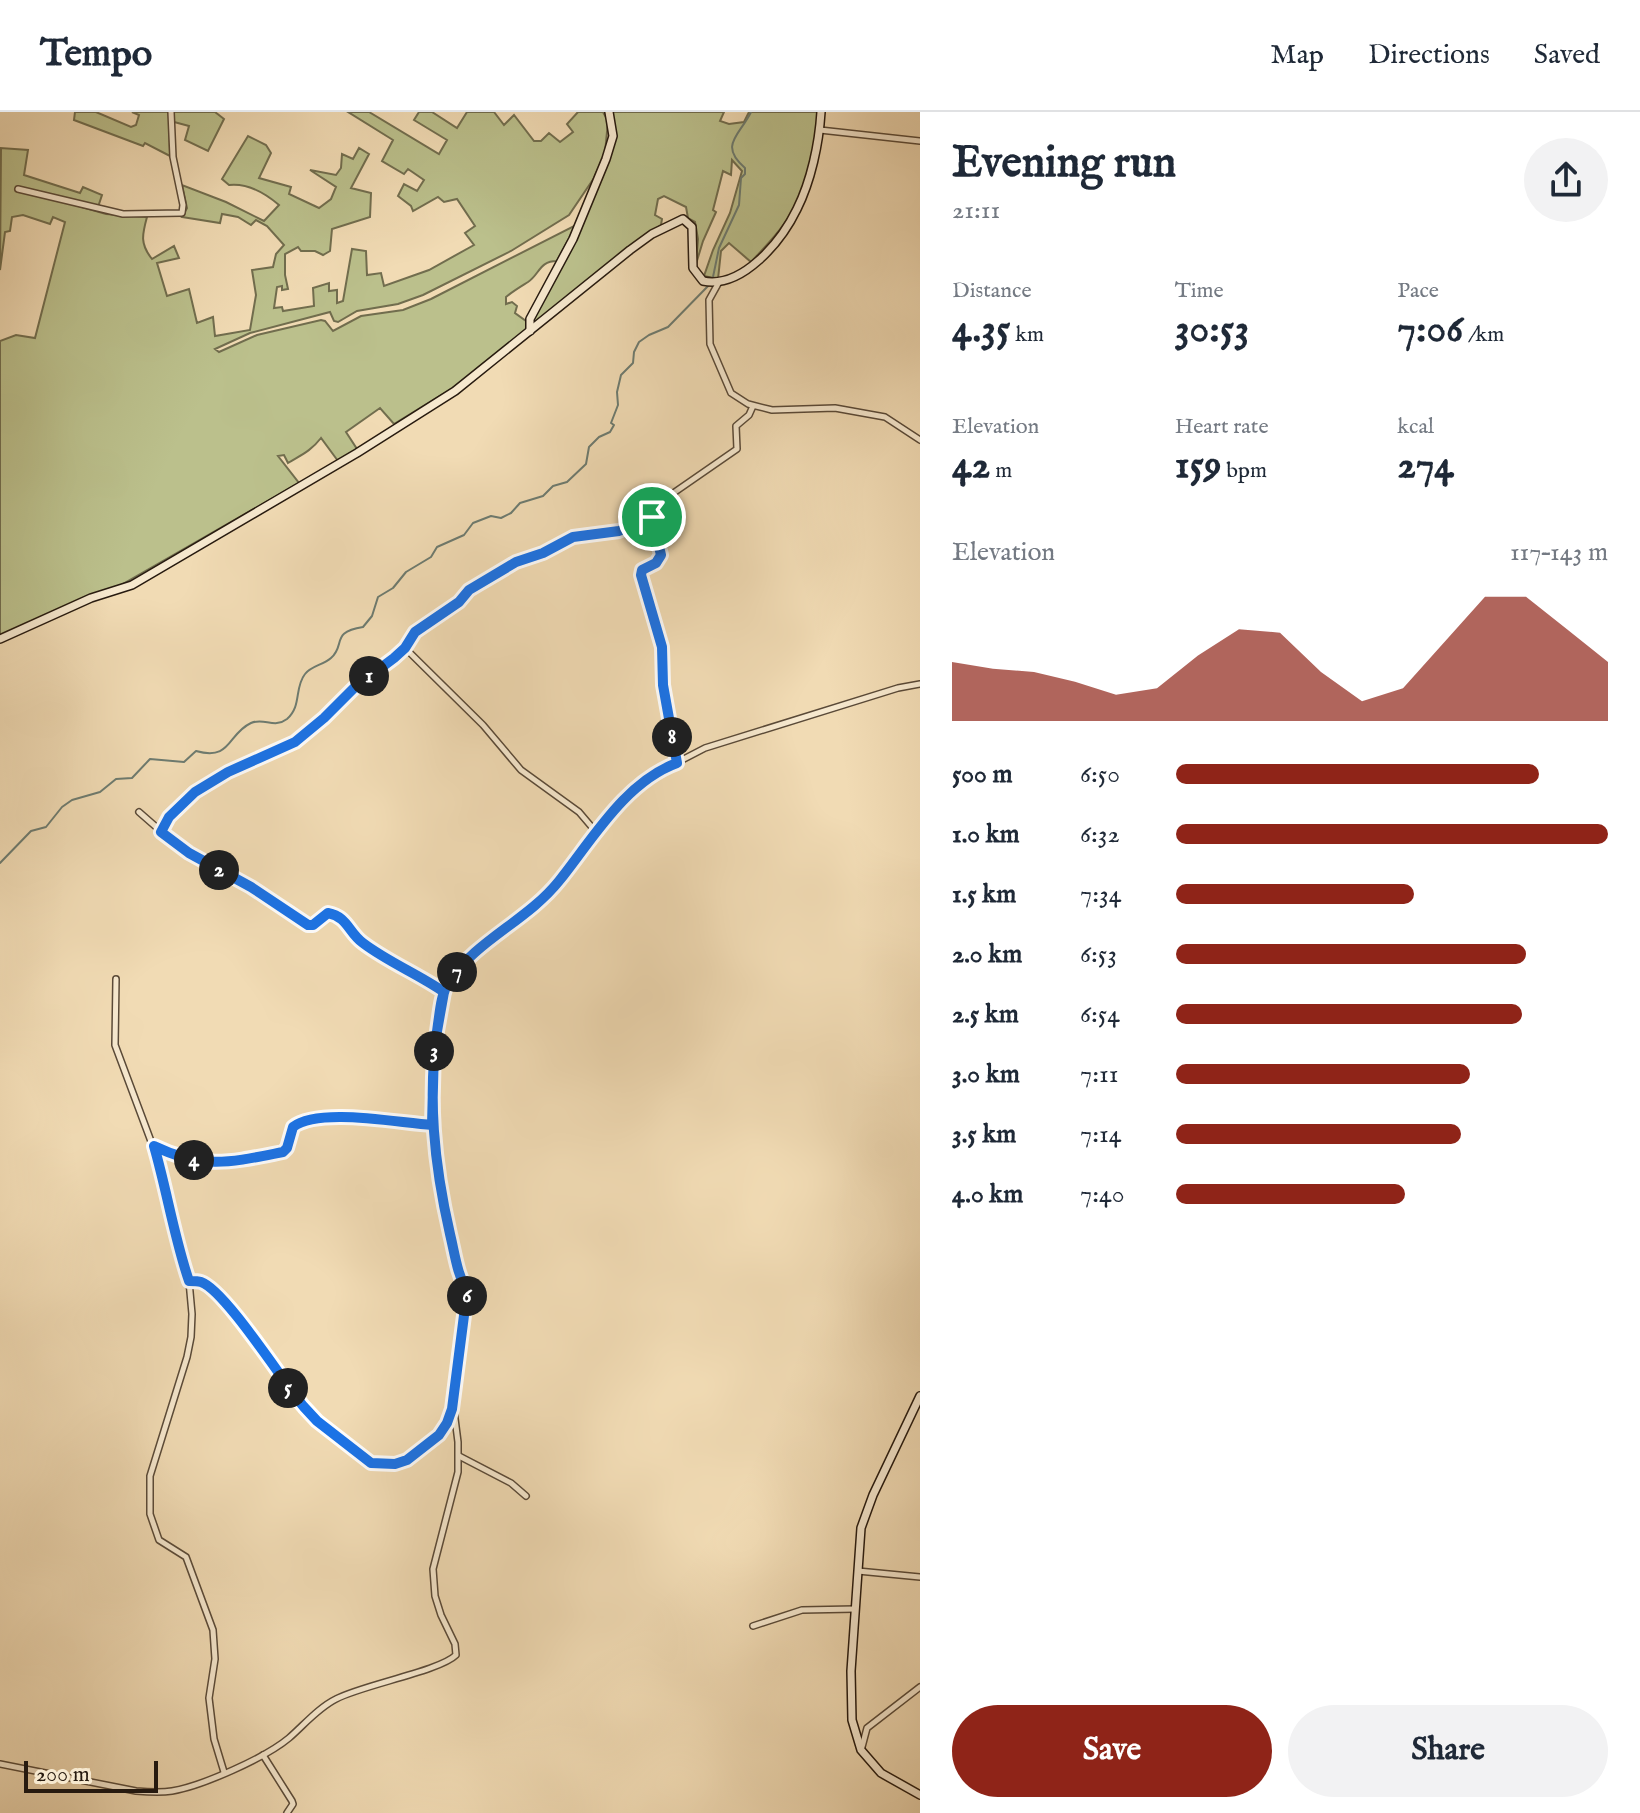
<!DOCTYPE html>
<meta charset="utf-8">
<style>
body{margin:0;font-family:"IM FELL English",serif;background:#f2f2f3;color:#1f2937;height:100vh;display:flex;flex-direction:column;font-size:30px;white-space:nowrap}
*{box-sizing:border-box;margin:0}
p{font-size:26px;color:#747a83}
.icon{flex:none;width:44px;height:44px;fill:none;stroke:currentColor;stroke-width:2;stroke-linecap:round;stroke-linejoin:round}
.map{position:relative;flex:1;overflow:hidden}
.details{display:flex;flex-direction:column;background:#fff;width:720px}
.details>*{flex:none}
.scale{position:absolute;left:24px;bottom:20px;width:134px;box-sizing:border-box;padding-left:8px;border:4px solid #271a0f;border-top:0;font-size:22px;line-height:28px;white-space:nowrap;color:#271a0f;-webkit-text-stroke:6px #f6e8ce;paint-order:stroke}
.pin{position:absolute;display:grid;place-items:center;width:68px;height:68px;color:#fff;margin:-34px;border:4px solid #fff;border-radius:50%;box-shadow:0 2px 8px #0007}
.km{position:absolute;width:40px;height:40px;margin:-20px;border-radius:50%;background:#222;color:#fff;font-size:22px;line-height:40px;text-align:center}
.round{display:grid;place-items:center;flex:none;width:84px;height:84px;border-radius:42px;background:#f2f2f3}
.head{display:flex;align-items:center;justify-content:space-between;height:136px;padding:0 32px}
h1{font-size:44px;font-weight:700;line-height:60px}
.stats{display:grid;grid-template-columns:repeat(3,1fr);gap:12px;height:136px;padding:8px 32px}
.stats div{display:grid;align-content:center}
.stats b{font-size:40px;font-weight:700}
.stats small{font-size:22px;font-weight:400}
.stats p{font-size:22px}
.chart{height:224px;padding:16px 32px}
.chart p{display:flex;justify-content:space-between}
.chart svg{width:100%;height:144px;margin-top:8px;fill:#8f2418;opacity:.7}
.button{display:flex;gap:16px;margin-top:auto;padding:16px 32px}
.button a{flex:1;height:92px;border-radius:48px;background:#8f2418;color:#fff;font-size:32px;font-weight:700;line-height:92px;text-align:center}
.button a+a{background:#f2f2f3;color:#1f2937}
ul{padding:0 32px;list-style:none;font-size:26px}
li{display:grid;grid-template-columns:128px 96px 1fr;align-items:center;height:60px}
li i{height:20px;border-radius:10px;background:#8f2418}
header{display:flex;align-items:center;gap:48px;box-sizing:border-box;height:112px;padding:0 40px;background:#fff;border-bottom:2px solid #e0e1e3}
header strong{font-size:38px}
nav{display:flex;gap:44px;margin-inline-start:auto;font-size:28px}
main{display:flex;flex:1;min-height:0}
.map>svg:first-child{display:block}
.green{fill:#bbc08c;stroke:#716d4e;stroke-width:2}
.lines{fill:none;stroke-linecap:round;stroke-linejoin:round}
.stream{stroke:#6d7b70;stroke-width:2}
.street-casing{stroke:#5a4a38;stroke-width:8}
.secondary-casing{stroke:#271a0f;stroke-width:10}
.street{stroke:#f6e8ce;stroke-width:5}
.secondary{stroke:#f6e8ce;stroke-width:7}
.route-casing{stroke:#fff;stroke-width:16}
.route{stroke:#1a73e8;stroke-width:10}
</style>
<header>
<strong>Tempo</strong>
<nav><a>Map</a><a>Directions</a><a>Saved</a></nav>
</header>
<main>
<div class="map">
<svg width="920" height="1701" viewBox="0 0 920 1701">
<rect width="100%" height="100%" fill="#f1dbb4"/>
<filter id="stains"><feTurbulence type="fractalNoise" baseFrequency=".0025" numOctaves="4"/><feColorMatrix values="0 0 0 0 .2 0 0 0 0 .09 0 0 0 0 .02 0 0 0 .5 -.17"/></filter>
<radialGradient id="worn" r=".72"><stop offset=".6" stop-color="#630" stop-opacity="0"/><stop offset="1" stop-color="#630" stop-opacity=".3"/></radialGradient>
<g class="green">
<polygon points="75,0 96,0 131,15 136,13 139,3 132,0 169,0 170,44 145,31 143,34 74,8"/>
<polygon points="174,0 215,0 224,7 208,39 185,28 189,14 174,10"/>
<path d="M 348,0 L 369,0 L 439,42 L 447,28 L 414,8 L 419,0 L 432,0 L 457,16 L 467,0 L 494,0 L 504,13 L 514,3 L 534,29 L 541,29 L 549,21 L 560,30 L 573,20 L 567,12 L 578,0 L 603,0 L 608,9 L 605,41 L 594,66 L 569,103 L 511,139 L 423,183 L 398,192 L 357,199 L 338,210 L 334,209 L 330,200 L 250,221 L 215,237 L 219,240 L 257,223 L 321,208 L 325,209 L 333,219 L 361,204 L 403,198 L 431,187 L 576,113 L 557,149 C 539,149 540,162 528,170 C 520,175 513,179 506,185 L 506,192 L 512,190 L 517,194 L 515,201 L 526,209 L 526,218 L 464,269 L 394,312 L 380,296 L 346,320 L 357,337 L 338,349 L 321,326 C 311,339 301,343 288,351 L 284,343 L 278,344 L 299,371 L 114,477 L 0,527 L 0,229 L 16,223 L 35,226 L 65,110 L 53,105 L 50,112 L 23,103 L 12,105 L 10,119 L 5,120 L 0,158 L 1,36 L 28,38 L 24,63 L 80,81 L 83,75 L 102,83 L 98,95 C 81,89 68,88 51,85 C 41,83 34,77 24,77 L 30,80 L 106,102 L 147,105 C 142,123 140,132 152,147 L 174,134 L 179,146 L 157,151 L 167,184 L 189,177 L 197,211 L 213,205 L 215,224 L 250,218 L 256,183 L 252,158 L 273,155 L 276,142 L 284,133 L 267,114 L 256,108 L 251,113 L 238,105 L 222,102 L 220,111 L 182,105 L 187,96 L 182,73 L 226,90 L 264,109 L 279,93 C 265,81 247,71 229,73 L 222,67 L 248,24 L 266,33 L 271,41 L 259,66 L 291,75 L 289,82 L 319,96 L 331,87 L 336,75 L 310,58 L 336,63 L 341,56 L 342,42 L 353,47 L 359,36 L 369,42 L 351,76 L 371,81 L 370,105 L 332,117 L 330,139 L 323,143 L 315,139 L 301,139 L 298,135 L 285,142 L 285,163 L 288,177 L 282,178 L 282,174 L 277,175 L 274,196 L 282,195 L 283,199 L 314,194 L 313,176 L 329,171 L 329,179 L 337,178 L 337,191 L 343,189 L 352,137 L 366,139 L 367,163 L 381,161 L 384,174 L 429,158 L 474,133 L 465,121 L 475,114 L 457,87 L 444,90 L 438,85 L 413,99 L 411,94 L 398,84 L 404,72 L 417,79 L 424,68 L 408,57 L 404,62 L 382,49 L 393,28 Z"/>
<path d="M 611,0 L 724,0 L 720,9 L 729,12 L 744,10 L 749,0 L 818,0 C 815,37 806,82 784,112 C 774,126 762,138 751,150 L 729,131 L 721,139 L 718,167 L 704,164 L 713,138 L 730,101 L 742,59 L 732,48 L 731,63 L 723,59 L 713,98 L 716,100 L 703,129 L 696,152 L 698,127 L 695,110 L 688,106 L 686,95 L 664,84 L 658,87 L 655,103 L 662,107 L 661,113 L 640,127 L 531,215 L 533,206 L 542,191 L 549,174 L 571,138 L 614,31 Z"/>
</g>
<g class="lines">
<g class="stream">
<path d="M 713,165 L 719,136 L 739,93 L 741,66 L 745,62 L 745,56 C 718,33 740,23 751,0"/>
<path d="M 0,751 L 31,719 L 46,715 L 62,695 L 72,688 L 100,680 L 116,667 L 132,666 L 150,647 L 184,650 L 196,639 C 232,649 227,622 251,611 C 264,605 274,617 287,607 C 302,594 294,576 305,562 C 311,554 323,553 331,546 C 346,533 330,520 363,515 L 372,504 L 378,485 L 393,476 L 406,460 L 431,445 L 437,435 L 464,423 L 473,411 L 491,404 L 501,406 L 511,401 L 520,391 L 543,384 L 553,374 L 567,370 L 586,352 L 589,335 L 599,325 L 610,320 L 614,313 L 611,311 L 618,293 L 617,280 L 621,263 L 633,251 L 634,240 L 639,230 L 649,223 L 668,215 L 711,171"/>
</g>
<defs>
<g id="street">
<polyline points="820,18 920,29"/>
<polyline points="18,77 123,102 182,101 183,93 173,45 171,0"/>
<polyline points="719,170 709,188 710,232 731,281 748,292 772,298 835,296 885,305 920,328"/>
<polyline points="652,405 661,443 656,451 642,458 641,463 662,535 663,573 677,651"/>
<polyline points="405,536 483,613 521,658 579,700 596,720"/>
<path d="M 139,700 L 179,735 L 251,775 L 308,813 L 314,813 L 328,801 C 348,805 348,820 363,831 C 388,850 418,862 444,880"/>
<polyline points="161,720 169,705 195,680 239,654 295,630 324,606 354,576 394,546 422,514 459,490 469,478 516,450 543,441 573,425 619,419 655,404 672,382 737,337 736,314 749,303 753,294"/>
<polyline points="116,867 115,933 158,1048 178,1137 189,1169 192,1202 191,1225 187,1245 150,1364 150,1402 159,1428 186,1445 213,1518 215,1547 209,1586 214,1627 224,1660"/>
<path d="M 154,1034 C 195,1055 242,1053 285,1038 L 293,1015 C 320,995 397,1011 432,1013"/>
<path d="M 189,1169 C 191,1169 199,1169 201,1170 C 225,1178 284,1272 304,1295 C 319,1311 359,1351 379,1353 C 396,1354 407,1347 420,1338 C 435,1326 445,1318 451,1300"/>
<polyline points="459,1344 511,1371 526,1384"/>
<polyline points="858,1459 920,1465"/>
<polyline points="753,1514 802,1498 855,1497"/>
<polyline points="862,1635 867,1616 920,1575"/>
<polyline points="263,1643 292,1689 293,1692 287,1701"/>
<path d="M 0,1652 L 136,1679 C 148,1680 160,1681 172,1679 C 202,1674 265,1646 289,1626 C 304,1613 318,1596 336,1587 C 362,1573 440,1559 456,1543 L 455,1532 L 441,1503 L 435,1484 L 433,1457 L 458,1360 L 458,1330 L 453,1291 L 467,1180 L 458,1164 L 442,1085 L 432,1013 L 434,936 L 444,880 L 448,872 L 463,851 L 478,837 L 536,794 L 556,773 L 596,721 L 653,663 L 705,636 L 898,576 L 920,572"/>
</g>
<g id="secondary">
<polyline points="530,219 530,207 573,127 606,47 613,24 609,0"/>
<path d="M 0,527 L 91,486 L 132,473 L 357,341 L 455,279 L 630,138 L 652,122 L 683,107 L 692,115 L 693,156 L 703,169 C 742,177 781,130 797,97 C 811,69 819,32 821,0"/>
<polyline points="920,1284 873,1383 861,1416 851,1559 852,1608 861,1638 881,1661 920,1683"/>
</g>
</defs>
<use href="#street" class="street-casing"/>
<use href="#secondary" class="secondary-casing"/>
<use href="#street" class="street"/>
<use href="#secondary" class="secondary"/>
</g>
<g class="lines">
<defs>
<path id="route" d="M 652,405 L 619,419 L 573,425 L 543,441 L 516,450 L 469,478 L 459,490 L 415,520 L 405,536 L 394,546 L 354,576 L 324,606 L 295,630 L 228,660 L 195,680 L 169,705 L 161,720 L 189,741 L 251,775 L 308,813 L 313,813 L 328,801 C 348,805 348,820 363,831 C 388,850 418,862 444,880 L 434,936 L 432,1013 C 398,1011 319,995 293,1015 L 287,1036 L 283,1040 C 232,1050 203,1058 154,1034 C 167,1079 174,1125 189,1169 C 192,1169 198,1169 201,1170 C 225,1178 284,1271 304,1295 L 317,1309 L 371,1351 L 395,1352 L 407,1348 L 439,1323 L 447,1311 L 452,1297 L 467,1180 C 457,1161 455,1143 450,1122 C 434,1052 427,984 438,912 C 440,899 441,883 448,871 C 476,828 527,809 559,769 C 592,728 625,670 677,651 L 663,573 L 662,535 L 641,463 L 642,458 L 656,451 L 661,443 L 652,405"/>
</defs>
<use href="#route" class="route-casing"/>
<use href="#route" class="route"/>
</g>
<rect width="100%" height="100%" filter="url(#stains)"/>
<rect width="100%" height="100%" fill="url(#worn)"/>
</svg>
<div class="scale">200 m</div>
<div class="pin" style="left:652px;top:405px;background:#1e9e55"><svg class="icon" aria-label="arrive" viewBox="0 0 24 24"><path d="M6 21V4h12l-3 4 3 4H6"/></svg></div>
<b class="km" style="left:369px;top:564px">1</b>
<b class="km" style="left:219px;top:758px">2</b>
<b class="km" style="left:434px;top:939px">3</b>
<b class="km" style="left:194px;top:1048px">4</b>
<b class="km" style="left:288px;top:1276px">5</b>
<b class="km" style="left:467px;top:1184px">6</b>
<b class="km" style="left:457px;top:860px">7</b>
<b class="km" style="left:672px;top:625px">8</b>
</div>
<section class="details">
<div class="head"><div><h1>Evening run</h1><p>21:11</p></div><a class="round"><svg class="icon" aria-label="share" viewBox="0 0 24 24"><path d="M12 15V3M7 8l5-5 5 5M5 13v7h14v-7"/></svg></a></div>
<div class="stats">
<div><p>Distance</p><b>4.35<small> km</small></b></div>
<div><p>Time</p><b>30:53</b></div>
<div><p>Pace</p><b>7:06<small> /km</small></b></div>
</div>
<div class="stats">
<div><p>Elevation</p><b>42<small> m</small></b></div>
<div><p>Heart rate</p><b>159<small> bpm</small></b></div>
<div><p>kcal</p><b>274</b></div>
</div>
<div class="chart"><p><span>Elevation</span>117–143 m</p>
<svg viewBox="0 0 160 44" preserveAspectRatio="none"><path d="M0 44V26L10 28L20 29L30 32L40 36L50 34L60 24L70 16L80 17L90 29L100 38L110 34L120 20L130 6L140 6L150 16L160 26V44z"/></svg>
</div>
<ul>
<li><b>500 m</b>6:50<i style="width:84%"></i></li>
<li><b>1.0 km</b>6:32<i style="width:100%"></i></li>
<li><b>1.5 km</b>7:34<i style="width:55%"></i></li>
<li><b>2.0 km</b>6:53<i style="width:81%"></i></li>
<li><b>2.5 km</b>6:54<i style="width:80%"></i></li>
<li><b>3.0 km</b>7:11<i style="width:68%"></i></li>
<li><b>3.5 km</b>7:14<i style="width:66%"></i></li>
<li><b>4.0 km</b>7:40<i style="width:53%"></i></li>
</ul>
<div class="button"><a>Save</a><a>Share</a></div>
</section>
</main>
